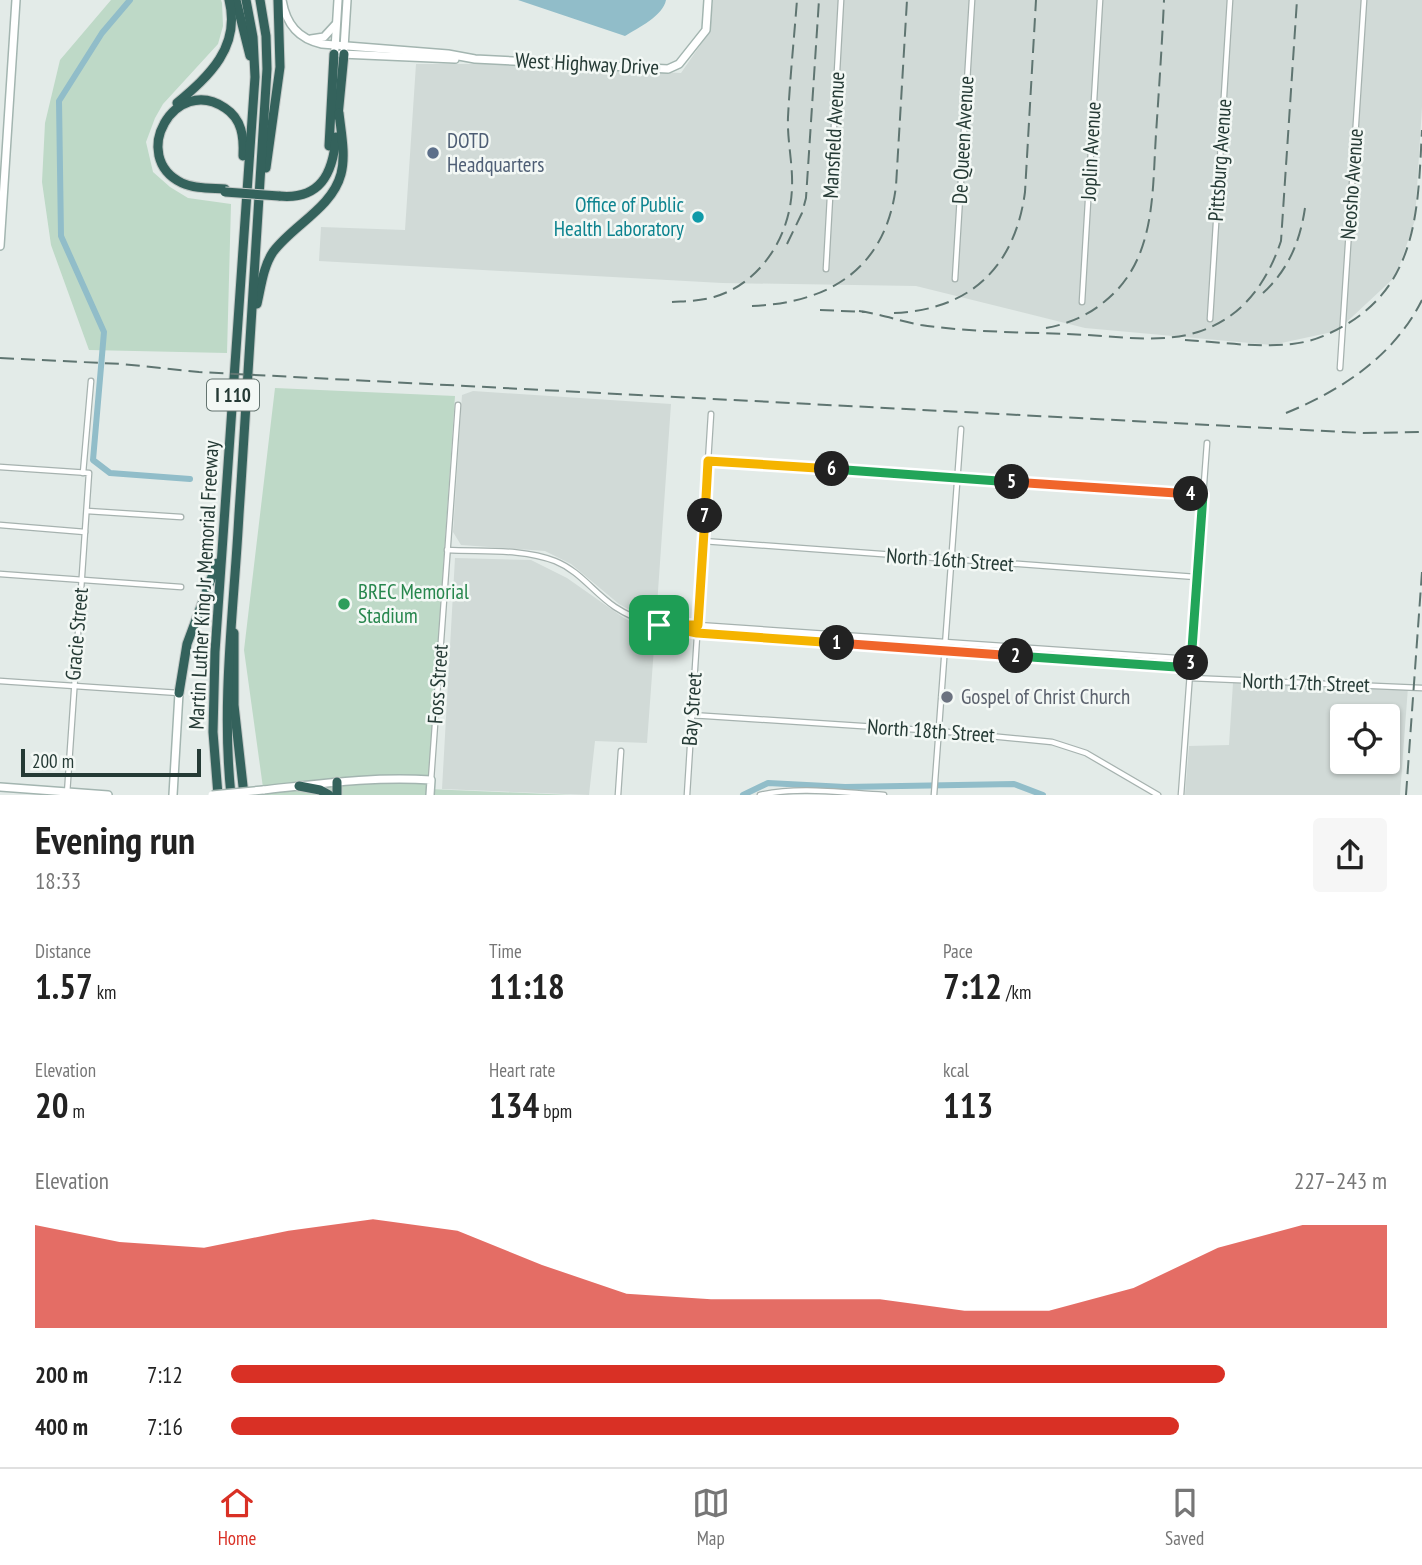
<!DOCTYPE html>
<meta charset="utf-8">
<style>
body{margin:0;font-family:"PT Sans Narrow",sans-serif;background:#f6f6f6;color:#222;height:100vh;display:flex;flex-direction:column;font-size:26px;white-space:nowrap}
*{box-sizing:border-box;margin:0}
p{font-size:23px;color:#767676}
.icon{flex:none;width:38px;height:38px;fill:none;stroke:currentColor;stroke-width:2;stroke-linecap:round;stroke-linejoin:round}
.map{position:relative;height:795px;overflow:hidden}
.sheet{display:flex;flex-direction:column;background:#fff;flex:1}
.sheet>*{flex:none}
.controls{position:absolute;left:1330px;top:704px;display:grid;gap:14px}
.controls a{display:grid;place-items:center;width:70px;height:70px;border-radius:7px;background:#fff;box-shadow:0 2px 5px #0004;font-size:35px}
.scale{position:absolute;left:21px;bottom:18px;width:180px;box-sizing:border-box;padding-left:7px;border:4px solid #253a35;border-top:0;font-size:19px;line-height:24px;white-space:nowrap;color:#253a35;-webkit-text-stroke:5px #f3f8f5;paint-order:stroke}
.pin{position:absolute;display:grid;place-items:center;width:60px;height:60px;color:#fff;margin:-30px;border-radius:14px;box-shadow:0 4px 10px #0006}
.km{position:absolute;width:35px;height:35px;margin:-18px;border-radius:50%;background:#222;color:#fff;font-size:19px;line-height:35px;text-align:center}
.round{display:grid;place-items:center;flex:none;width:74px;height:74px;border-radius:7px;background:#f6f6f6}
.summary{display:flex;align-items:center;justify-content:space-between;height:119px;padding:0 35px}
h1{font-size:38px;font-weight:600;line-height:52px}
.stats{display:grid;grid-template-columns:repeat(3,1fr);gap:10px;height:119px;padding:7px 35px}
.stats div{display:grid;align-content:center}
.stats b{font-size:35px;font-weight:600}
.stats small{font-size:19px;font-weight:400}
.stats p{font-size:19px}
.chart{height:196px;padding:14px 35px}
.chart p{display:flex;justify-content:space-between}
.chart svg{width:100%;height:126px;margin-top:7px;fill:#d93025;opacity:.7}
ul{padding:0 35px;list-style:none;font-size:23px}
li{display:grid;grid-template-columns:112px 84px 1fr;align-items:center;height:52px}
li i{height:18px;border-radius:9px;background:#d93025}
.dock{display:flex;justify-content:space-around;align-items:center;height:98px;border-top:2px solid #e0e0e0;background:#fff;font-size:19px;color:#767676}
.dock a{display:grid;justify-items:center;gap:4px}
.dock .selected{color:#d93025}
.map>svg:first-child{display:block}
.built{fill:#d1dad7;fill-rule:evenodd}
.green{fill:#bed9c7}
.water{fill:#91bdc9}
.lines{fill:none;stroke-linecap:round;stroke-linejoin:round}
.canal{stroke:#91bdc9;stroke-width:6}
.street-casing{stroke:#a6b2af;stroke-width:7}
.secondary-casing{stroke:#a3b5b0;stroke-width:10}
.highway-casing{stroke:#c2c8c6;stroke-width:11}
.street{stroke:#fff;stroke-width:4.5}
.secondary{stroke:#fff;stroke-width:7}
.highway{stroke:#34625c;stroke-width:9}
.rail{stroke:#5f7571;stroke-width:2;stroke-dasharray:14 7;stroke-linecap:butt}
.secondary-bridge-casing{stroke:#a3b5b0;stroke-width:10;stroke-linecap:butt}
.highway-bridge-casing{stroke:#c2c8c6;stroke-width:11;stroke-linecap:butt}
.secondary-bridge{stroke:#fff;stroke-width:7}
.highway-bridge{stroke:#34625c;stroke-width:9}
.split-1-casing{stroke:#fff;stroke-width:14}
.split-2-casing{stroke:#fff;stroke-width:14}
.split-3-casing{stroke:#fff;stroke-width:14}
.split-4-casing{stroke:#fff;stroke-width:14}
.split-5-casing{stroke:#fff;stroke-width:14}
.split-6-casing{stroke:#fff;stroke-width:14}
.split-7-casing{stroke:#fff;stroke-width:14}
.split-8-casing{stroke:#fff;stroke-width:14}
.split-1{stroke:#f5b400;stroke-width:9}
.split-2{stroke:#f0652b;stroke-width:9}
.split-3{stroke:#22a559;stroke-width:9}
.split-4{stroke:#22a559;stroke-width:9}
.split-5{stroke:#f0652b;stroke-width:9}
.split-6{stroke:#22a559;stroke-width:9}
.split-7{stroke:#f5b400;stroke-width:9}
.split-8{stroke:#f5b400;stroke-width:9}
.service-dot{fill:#5c6f8a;stroke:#f3f8f5;stroke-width:2.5}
.culture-dot{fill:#0f9aa8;stroke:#f3f8f5;stroke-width:2.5}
.leisure-dot{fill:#2e9e5b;stroke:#f3f8f5;stroke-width:2.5}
.worship-dot{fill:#6b7280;stroke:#f3f8f5;stroke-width:2.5}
.labels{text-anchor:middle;stroke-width:5;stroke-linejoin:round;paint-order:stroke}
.shield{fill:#f3f8f5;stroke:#63736f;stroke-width:2}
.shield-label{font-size:19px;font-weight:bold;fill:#253a35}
.street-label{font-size:21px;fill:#253a35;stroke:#f3f8f5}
.service-label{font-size:21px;fill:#4e5e75;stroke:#f3f8f5;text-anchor:start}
.culture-label{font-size:21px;fill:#0d838f;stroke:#f3f8f5;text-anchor:end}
.leisure-label{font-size:21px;fill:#27864d;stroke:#f3f8f5;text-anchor:start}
.worship-label{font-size:21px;fill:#5b616d;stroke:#f3f8f5;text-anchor:start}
</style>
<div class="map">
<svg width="1422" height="795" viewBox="0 0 1422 795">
<rect width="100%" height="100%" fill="#e3ebe8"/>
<g class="built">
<polygon points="713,0 1422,0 1422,107 1415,220 1396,276 1337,331 1272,345 1085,328 916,286 722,283 319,261 321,227 405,230 416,64 493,64 681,73 710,31"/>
<polygon points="473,391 671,404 656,620 637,614 619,604 571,564 545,551 461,545 453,532 462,395"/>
<polygon points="455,558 531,560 567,578 624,618 655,634 647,743 595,741 589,795 442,789"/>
<path d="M 1233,683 L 1408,687 L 1400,795 L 1185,795 L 1189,746 L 1229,745 ZM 1342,716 L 1388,716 L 1388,761 L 1342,761 Z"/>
</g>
<g class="green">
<polygon points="111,0 221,0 222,3 223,26 218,44 163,104 155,118 146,142 153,172 170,187 188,198 231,204 227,353 89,350 51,245 42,182 45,123 60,60"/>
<polygon points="275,388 455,396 428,789 571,795 264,795 244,650"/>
</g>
<path class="water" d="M 518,0 L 666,0 C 663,16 638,28 625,36 Z"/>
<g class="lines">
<g class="canal">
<polyline points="130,0 102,33 59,101 61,236 104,332 93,460 110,473 190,479"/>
<polyline points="743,795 768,783 845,787 1014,784 1043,795"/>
</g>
<defs>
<g id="street">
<polyline points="826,269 841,0"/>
<polyline points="955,279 972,0"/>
<polyline points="1082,302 1100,0"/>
<polyline points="1210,319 1230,0"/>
<polyline points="1340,368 1364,0"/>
<polyline points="708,461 1203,495"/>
<polyline points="0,467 89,473 67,794"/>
<polyline points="83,473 91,381"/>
<polyline points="87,511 181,517"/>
<polyline points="0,525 85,532"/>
<polyline points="703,541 1196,577"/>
<path d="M 447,550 C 482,552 522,548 555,561 C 580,571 593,592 615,607 C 639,623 669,629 697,633 L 1190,668"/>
<polyline points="0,574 181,587"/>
<polyline points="663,625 698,625 1191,659"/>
<polyline points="1190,678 1422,688"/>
<polyline points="0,681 179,693"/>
<polyline points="691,715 938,731 1052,742 1086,753 1158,795"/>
<polyline points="431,780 458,405"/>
<polyline points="618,795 621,751"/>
<polyline points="687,795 711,414"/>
<path d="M 760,795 C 799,786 844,793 884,795"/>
<polyline points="934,795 961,429"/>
<polyline points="1181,795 1207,443"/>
</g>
<g id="secondary">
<path d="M 282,0 C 286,24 298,39 322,44 L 448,54 L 475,59 L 668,69 L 679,64 L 706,30 L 708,0"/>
<polyline points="311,39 324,37 335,25"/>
<polyline points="344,48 347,0"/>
<polyline points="335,49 338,0"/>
<polyline points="341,54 455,59"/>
<polyline points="0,246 16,0"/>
<polyline points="0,787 108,795"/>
<path d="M 263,790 C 319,784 375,776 431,780 L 430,795"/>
<polyline points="173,795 179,693"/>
</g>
<g id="highway">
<polyline points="236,0 250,56"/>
<path d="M 177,103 C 209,76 241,47 229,0"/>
<polyline points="338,116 344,54"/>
<polyline points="329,146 334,54"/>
<polyline points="266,168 280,67 278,0"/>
<path d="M 225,189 C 212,188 195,189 182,183 C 128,157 175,74 225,108 C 242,119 244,137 243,156"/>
<path d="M 279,196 C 320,200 333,174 336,137"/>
<path d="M 257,304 C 261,287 263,267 273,252 C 293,225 332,208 341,174 C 346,155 341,132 339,113"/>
<polyline points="234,633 234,705 244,795"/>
<polyline points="179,693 187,644 217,563"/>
<polyline points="299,786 320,790 329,795"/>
<polyline points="218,795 213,732 215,652 255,77 253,37 246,0"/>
<path d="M 231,795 C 221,701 234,608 239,514 C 249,366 258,218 267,69 L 266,36 L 260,0"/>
<polyline points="337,795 337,782"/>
</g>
</defs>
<use href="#street" class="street-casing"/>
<use href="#secondary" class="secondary-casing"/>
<use href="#highway" class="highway-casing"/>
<use href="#street" class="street"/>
<use href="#secondary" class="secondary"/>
<use href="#highway" class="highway"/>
<g class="rail">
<polyline points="787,244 802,213 806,198 819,0"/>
<path d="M 1263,293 C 1288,270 1300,242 1305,208"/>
<path d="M 672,302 C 686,301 700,301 714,297 C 762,283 791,234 792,187 C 793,164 787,140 788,117 C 790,78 794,39 797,0"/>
<path d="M 752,306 C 830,303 886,268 896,186 L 907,0"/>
<polyline points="820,310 866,312"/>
<path d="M 859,311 C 880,314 900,321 921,325 C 975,333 1032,332 1087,335 C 1123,337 1163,343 1198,332 C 1242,318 1267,283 1281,241 L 1297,0"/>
<path d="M 894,313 C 970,310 1015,267 1025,192 L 1036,0"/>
<path d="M 1046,328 C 1068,324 1087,316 1104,302 C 1156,261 1152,195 1156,134 C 1159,89 1162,45 1164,0"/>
<path d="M 1185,340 C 1220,342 1257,348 1292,344 C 1312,342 1330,334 1347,324 C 1419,281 1418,204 1422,130"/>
<polyline points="0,358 122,364 199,372 1363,433 1422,432"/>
<path d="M 1286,413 C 1342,390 1394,356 1422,300"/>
<polyline points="1406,795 1422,572"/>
</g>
<defs>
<polyline id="secondary-bridge" points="212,795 263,790"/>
<polyline id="highway-bridge" points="225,192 279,196"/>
</defs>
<use href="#secondary-bridge" class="secondary-bridge-casing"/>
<use href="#highway-bridge" class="highway-bridge-casing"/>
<use href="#secondary-bridge" class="secondary-bridge"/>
<use href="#highway-bridge" class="highway-bridge"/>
</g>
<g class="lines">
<defs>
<polyline id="split-1" points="659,625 697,633 837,643"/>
<polyline id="split-2" points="837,643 1016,656"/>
<polyline id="split-3" points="1016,656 1191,668 1191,663"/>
<polyline id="split-4" points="1191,663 1203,495 1191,494"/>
<polyline id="split-5" points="1012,482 1191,494"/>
<polyline id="split-6" points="832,469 1012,482"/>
<polyline id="split-7" points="705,516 708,461 832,469"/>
<polyline id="split-8" points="659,625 698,625 705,516"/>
</defs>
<use href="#split-1" class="split-1-casing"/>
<use href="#split-2" class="split-2-casing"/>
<use href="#split-3" class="split-3-casing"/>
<use href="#split-4" class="split-4-casing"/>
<use href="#split-5" class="split-5-casing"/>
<use href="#split-6" class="split-6-casing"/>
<use href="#split-7" class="split-7-casing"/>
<use href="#split-8" class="split-8-casing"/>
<use href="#split-1" class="split-1"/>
<use href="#split-2" class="split-2"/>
<use href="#split-3" class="split-3"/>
<use href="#split-4" class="split-4"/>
<use href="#split-5" class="split-5"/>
<use href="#split-6" class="split-6"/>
<use href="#split-7" class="split-7"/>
<use href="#split-8" class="split-8"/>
</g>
<circle class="service-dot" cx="433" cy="153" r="7"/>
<circle class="culture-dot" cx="698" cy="217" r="7"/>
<circle class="leisure-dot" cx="344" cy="604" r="7"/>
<circle class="worship-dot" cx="947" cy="697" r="7"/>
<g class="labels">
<rect class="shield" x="207" y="379.5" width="52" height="31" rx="5"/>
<g class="shield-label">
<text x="233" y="402">I 110</text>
</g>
<g class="street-label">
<text transform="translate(587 64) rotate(3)" y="7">West Highway Drive</text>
<text transform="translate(834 135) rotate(-87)" y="7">Mansfield Avenue</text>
<text transform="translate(963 140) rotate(-87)" y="7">De Queen Avenue</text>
<text transform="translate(1091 151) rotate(-87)" y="7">Joplin Avenue</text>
<text transform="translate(1220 160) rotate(-86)" y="7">Pittsburg Avenue</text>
<text transform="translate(1352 184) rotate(-86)" y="7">Neosho Avenue</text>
<text transform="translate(950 560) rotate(4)" y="7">North 16th Street</text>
<text transform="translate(204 585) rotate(-87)" y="7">Martin Luther King Jr Memorial Freeway</text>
<text transform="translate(77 634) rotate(-85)" y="7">Gracie Street</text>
<text transform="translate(1306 683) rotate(2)" y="7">North 17th Street</text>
<text transform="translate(438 684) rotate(-86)" y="7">Foss Street</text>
<text transform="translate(692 709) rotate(-86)" y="7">Bay Street</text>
<text transform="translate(931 731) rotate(4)" y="7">North 18th Street</text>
</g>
<g class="service-label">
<text x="447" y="148">DOTD<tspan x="447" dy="24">Headquarters</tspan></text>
</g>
<g class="culture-label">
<text x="684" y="212">Office of Public<tspan x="684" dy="24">Health Laboratory</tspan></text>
</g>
<g class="leisure-label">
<text x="358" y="599">BREC Memorial<tspan x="358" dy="24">Stadium</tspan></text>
</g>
<g class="worship-label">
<text x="961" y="704">Gospel of Christ Church</text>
</g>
</g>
</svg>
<div class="controls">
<a><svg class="icon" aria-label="locate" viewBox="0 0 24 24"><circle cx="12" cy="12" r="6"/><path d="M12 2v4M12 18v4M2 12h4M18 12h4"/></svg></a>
</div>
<div class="scale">200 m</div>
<div class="pin" style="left:659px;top:625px;background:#1e9e55"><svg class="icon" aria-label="arrive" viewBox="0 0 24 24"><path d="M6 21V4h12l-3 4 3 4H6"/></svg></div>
<b class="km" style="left:837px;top:643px">1</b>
<b class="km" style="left:1016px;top:656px">2</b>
<b class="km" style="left:1191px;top:663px">3</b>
<b class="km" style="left:1191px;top:494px">4</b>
<b class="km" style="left:1012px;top:482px">5</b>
<b class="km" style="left:832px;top:469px">6</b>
<b class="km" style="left:705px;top:516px">7</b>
</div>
<section class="sheet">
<div class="summary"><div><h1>Evening run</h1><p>18:33</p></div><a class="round"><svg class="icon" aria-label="share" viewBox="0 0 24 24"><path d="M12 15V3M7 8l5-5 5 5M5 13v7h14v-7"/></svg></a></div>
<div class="stats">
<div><p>Distance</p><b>1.57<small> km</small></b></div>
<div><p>Time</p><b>11:18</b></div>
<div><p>Pace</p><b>7:12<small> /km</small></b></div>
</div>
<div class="stats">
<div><p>Elevation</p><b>20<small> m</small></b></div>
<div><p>Heart rate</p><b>134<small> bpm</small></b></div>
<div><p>kcal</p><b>113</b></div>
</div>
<div class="chart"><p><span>Elevation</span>227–243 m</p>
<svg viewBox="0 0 160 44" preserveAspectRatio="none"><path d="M0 44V8L10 14L20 16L30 10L40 6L50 10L60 22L70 32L80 34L90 34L100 34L110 38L120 38L130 30L140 16L150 8L160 8V44z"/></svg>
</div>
<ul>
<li><b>200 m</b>7:12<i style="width:86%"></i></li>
<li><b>400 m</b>7:16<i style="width:82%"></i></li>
</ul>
</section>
<nav class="dock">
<a class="selected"><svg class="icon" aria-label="home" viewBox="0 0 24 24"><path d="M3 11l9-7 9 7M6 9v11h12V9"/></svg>Home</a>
<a><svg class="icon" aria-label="map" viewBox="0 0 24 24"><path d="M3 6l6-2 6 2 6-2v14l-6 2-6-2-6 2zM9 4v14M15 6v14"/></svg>Map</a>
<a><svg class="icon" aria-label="saved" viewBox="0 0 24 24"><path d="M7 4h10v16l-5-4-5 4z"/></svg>Saved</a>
</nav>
